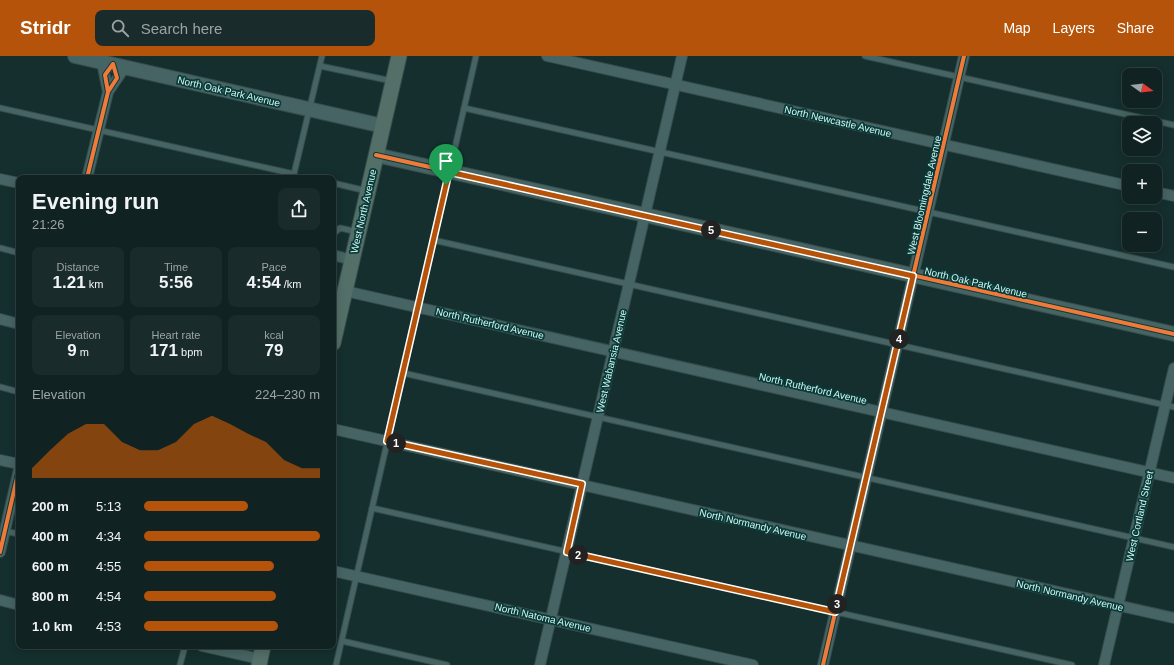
<!DOCTYPE html>
<meta charset="utf-8">
<style>
body{margin:0;font-family:Arial,sans-serif;background:#192b2a;color:#f1f3f6;height:100vh;display:flex;flex-direction:column;font-size:15px;white-space:nowrap}
*{box-sizing:border-box;margin:0}
p{font-size:13px;color:#9ca4a5}
.icon{flex:none;width:22px;height:22px;fill:none;stroke:currentColor;stroke-width:2;stroke-linecap:round;stroke-linejoin:round}
.map{position:relative;flex:1;overflow:hidden}
.side{position:absolute;left:16px;top:119px;width:320px;height:474px;display:flex;flex-direction:column;background:#102322;border-radius:8px;box-shadow:0 2px 10px #0003,0 0 0 1px #304040}
.side>*{flex:none}
.needle{width:26px;rotate:104deg}
.buttons{position:absolute;left:1122px;top:12px;display:grid;gap:8px}
.buttons a{display:grid;place-items:center;width:40px;height:40px;border-radius:8px;background:#102322;box-shadow:0 2px 10px #0003,0 0 0 1px #304040;font-size:20px}
.pin{position:absolute;display:grid;place-items:center;width:34px;height:34px;color:#fff;margin:-41px -17px;border-radius:50% 50% 50% 0;rotate:-45deg;box-shadow:0 0 4px #0007}
.pin .icon{rotate:45deg}
.km{position:absolute;width:20px;height:20px;margin:-10px;border-radius:50%;background:#222;color:#fff;font-size:11px;line-height:20px;text-align:center}
.round{display:grid;place-items:center;flex:none;width:42px;height:42px;border-radius:8px;background:#192b2a}
.head{display:flex;align-items:center;justify-content:space-between;height:68px;padding:0 16px}
h1{font-size:22px;font-weight:800;line-height:30px}
.figures{display:grid;grid-template-columns:repeat(3,1fr);gap:6px;height:68px;padding:4px 16px}
.figures div{display:grid;align-content:center;border-radius:8px;background:#192b2a;text-align:center}
.figures b{font-size:17px;font-weight:800}
.figures small{font-size:11px;font-weight:400}
.figures p{font-size:11px}
.chart{height:112px;padding:8px 16px}
.chart p{display:flex;justify-content:space-between}
.chart svg{width:100%;height:72px;margin-top:4px;fill:#b45309;opacity:.7}
ul{padding:0 16px;list-style:none;font-size:13px}
li{display:grid;grid-template-columns:64px 48px 1fr;align-items:center;height:30px}
li i{height:10px;border-radius:5px;background:#b45309}
header{display:flex;align-items:center;gap:24px;box-sizing:border-box;height:56px;padding:0 20px;background:#b45309;color:#fff}
header strong{font-size:19px}
nav{display:flex;gap:22px;margin-inline-start:auto;font-size:14px}
.search{width:280px;height:36px;background:#192b2a;display:flex;align-items:center;gap:10px;box-sizing:border-box;padding:0 14px;border-radius:8px;color:#9ca4a5;font-size:15px}
.map>svg:first-child{display:block}
.lines{fill:none;stroke-linecap:round;stroke-linejoin:round}
.lane-casing{stroke:#364c4b;stroke-width:7}
.street-casing{stroke:#364c4b;stroke-width:12}
.secondary-casing{stroke:#364c4b;stroke-width:16}
.primary-casing{stroke:#364c4b;stroke-width:17}
.lane{stroke:#466463;stroke-width:5}
.street{stroke:#466463;stroke-width:10}
.secondary{stroke:#466463;stroke-width:14}
.primary{stroke:#536f67;stroke-width:15}
.cycleway-casing{stroke:#0a3a38;stroke-width:6}
.cycleway{stroke:#f17a3a;stroke-width:4}
.route-casing{stroke:#fff;stroke-width:8}
.route{stroke:#b45309;stroke-width:5}
.labels{text-anchor:middle;stroke-width:3.5;stroke-linejoin:round;paint-order:stroke}
.street-label{font-size:10px;fill:#d0f7f5;stroke:#0a3a38}
</style>
<header>
<strong>Stridr</strong>
<div class="search"><svg class="icon" aria-label="search" viewBox="0 0 24 24"><circle cx="10" cy="10" r="6"/><path d="M15 15l6 6"/></svg>Search here</div>
<nav><a>Map</a><a>Layers</a><a>Share</a></nav>
</header>
<div class="map">
<svg width="1174" height="609" viewBox="0 0 1174 609">
<rect width="100%" height="100%" fill="#152f2e"/>
<g class="lines">
<defs>
<g id="lane">
<polyline points="865,0 1174,69"/>
<polyline points="320,10 392,25"/>
<polyline points="0,52 294,118"/>
<polyline points="464,52 1174,211"/>
<polyline points="293,122 322,0"/>
<polyline points="333,127 367,135"/>
<polyline points="333,178 340,172 358,176"/>
<polyline points="433,184 1174,351"/>
<polyline points="0,192 19,197"/>
<polyline points="403,317 1174,491"/>
<polyline points="0,331 19,336"/>
<polyline points="372,452 1072,609"/>
<polyline points="4,475 19,478"/>
<polyline points="342,585 447,609"/>
<polyline points="180,609 185,590"/>
<polyline points="336,609 476,0"/>
</g>
<g id="street">
<polyline points="547,0 1129,130"/>
<polyline points="102,6 108,36"/>
<polyline points="87,122 108,36 125,11"/>
<polyline points="0,123 19,127"/>
<polyline points="1155,136 1174,140"/>
<polyline points="333,199 352,204"/>
<polyline points="345,235 1174,422"/>
<polyline points="0,263 19,268"/>
<polyline points="333,373 1174,562"/>
<polyline points="0,404 19,408"/>
<polyline points="0,496 19,413"/>
<polyline points="333,515 753,609"/>
<polyline points="0,544 19,549"/>
<polyline points="202,590 260,603"/>
<polyline points="540,609 682,0"/>
<polyline points="823,609 964,0"/>
<polyline points="1104,609 1174,312"/>
</g>
<g id="secondary">
<polyline points="75,0 383,70"/>
<polyline points="376,99 645,159 1174,278"/>
</g>
<g id="primary">
<polyline points="333,287 399,0"/>
<polyline points="259,609 263,590"/>
</g>
</defs>
<use href="#lane" class="lane-casing"/>
<use href="#street" class="street-casing"/>
<use href="#secondary" class="secondary-casing"/>
<use href="#primary" class="primary-casing"/>
<use href="#lane" class="lane"/>
<use href="#street" class="street"/>
<use href="#secondary" class="secondary"/>
<use href="#primary" class="primary"/>
<defs>
<g id="cycleway">
<polyline points="376,99 645,159 1174,278"/>
<polyline points="87,122 108,36 117,22 113,8 105,19 108,36"/>
<polyline points="0,496 19,413"/>
<polyline points="823,609 964,0"/>
</g>
</defs>
<use href="#cycleway" class="cycleway-casing"/>
<use href="#cycleway" class="cycleway"/>
</g>
<g class="lines">
<defs>
<polygon id="route" points="449,116 913,220 835,556 567,496 582,428 387,385"/>
</defs>
<use href="#route" class="route-casing"/>
<use href="#route" class="route"/>
</g>
<g class="labels">
<g class="street-label">
<text transform="translate(229 35) rotate(13)" y="4">North Oak Park Avenue</text>
<text transform="translate(838 65) rotate(13)" y="4">North Newcastle Avenue</text>
<text transform="translate(924 139) rotate(-77)" y="4">West Bloomingdale Avenue</text>
<text transform="translate(363 155) rotate(-77)" y="4">West North Avenue</text>
<text transform="translate(976 226) rotate(13)" y="4">North Oak Park Avenue</text>
<text transform="translate(490 267) rotate(13)" y="4">North Rutherford Avenue</text>
<text transform="translate(611 305) rotate(-77)" y="4">West Wabansia Avenue</text>
<text transform="translate(813 332) rotate(13)" y="4">North Rutherford Avenue</text>
<text transform="translate(1139 460) rotate(-77)" y="4">West Cortland Street</text>
<text transform="translate(753 468) rotate(13)" y="4">North Normandy Avenue</text>
<text transform="translate(1070 539) rotate(13)" y="4">North Normandy Avenue</text>
<text transform="translate(543 561) rotate(13)" y="4">North Natoma Avenue</text>
</g>
</g>
</svg>
<div class="buttons">
<a><svg class="needle" viewBox="-14 -14 28 28"><path d="M0-13l5 13h-10z" fill="#e53935"/><path d="M0 13l5-13h-10z" fill="#9ca4a5"/></svg></a>
<a><svg class="icon" aria-label="layers" viewBox="0 0 24 24"><path d="M12 4l9 5-9 5-9-5zM3 14l9 5 9-5"/></svg></a>
<a>+</a>
<a>−</a>
</div>
<div class="pin" style="left:446px;top:129px;background:#1e9e55"><svg class="icon" aria-label="arrive" viewBox="0 0 24 24"><path d="M6 21V4h12l-3 4 3 4H6"/></svg></div>
<b class="km" style="left:396px;top:387px">1</b>
<b class="km" style="left:578px;top:499px">2</b>
<b class="km" style="left:837px;top:548px">3</b>
<b class="km" style="left:899px;top:283px">4</b>
<b class="km" style="left:711px;top:174px">5</b>
<section class="side">
<div class="head"><div><h1>Evening run</h1><p>21:26</p></div><a class="round"><svg class="icon" aria-label="share" viewBox="0 0 24 24"><path d="M12 15V3M7 8l5-5 5 5M5 13v7h14v-7"/></svg></a></div>
<div class="figures">
<div><p>Distance</p><b>1.21<small> km</small></b></div>
<div><p>Time</p><b>5:56</b></div>
<div><p>Pace</p><b>4:54<small> /km</small></b></div>
</div>
<div class="figures">
<div><p>Elevation</p><b>9<small> m</small></b></div>
<div><p>Heart rate</p><b>171<small> bpm</small></b></div>
<div><p>kcal</p><b>79</b></div>
</div>
<div class="chart"><p><span>Elevation</span>224–230 m</p>
<svg viewBox="0 0 160 44" preserveAspectRatio="none"><path d="M0 44V38L10 27L20 17L30 11L40 11L50 22L60 27L70 27L80 22L90 11L100 6L110 11L120 17L130 22L140 33L150 38L160 38V44z"/></svg>
</div>
<ul>
<li><b>200 m</b>5:13<i style="width:59%"></i></li>
<li><b>400 m</b>4:34<i style="width:100%"></i></li>
<li><b>600 m</b>4:55<i style="width:74%"></i></li>
<li><b>800 m</b>4:54<i style="width:75%"></i></li>
<li><b>1.0 km</b>4:53<i style="width:76%"></i></li>
</ul>
</section>
</div>
